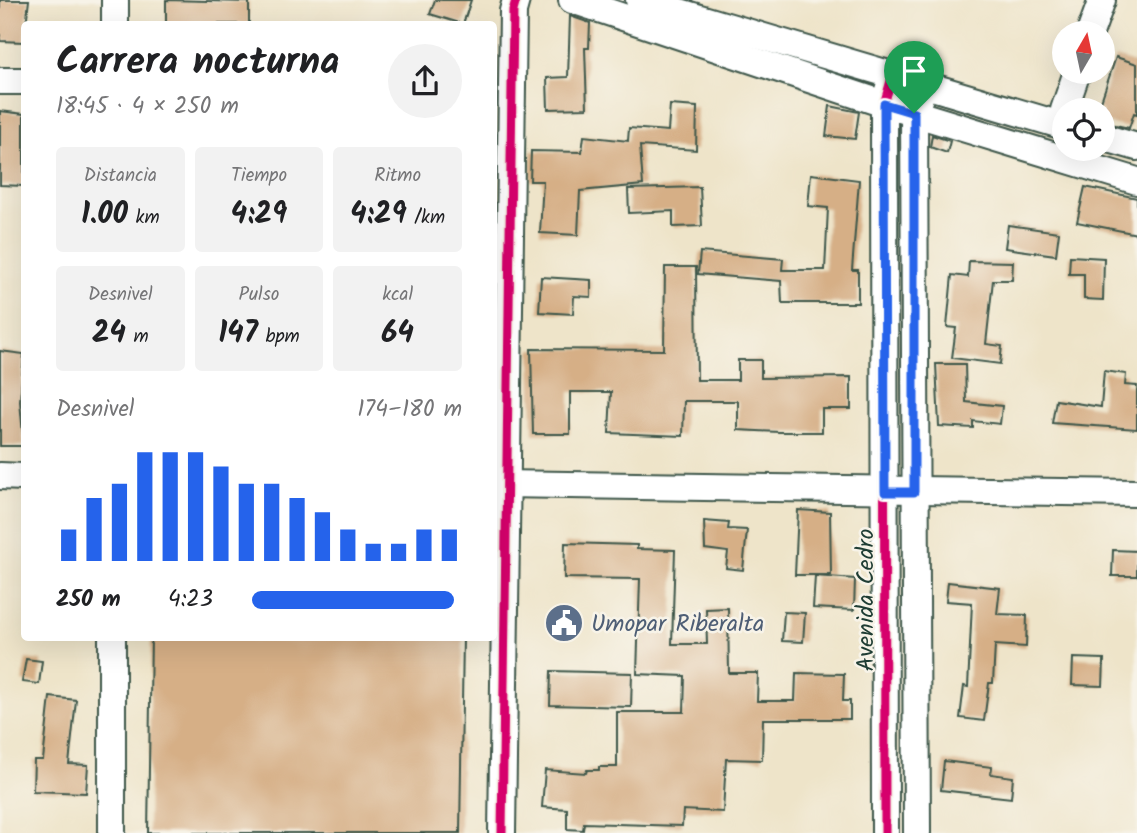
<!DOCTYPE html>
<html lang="es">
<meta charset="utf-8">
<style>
body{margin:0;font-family:Kalam,sans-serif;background:#f2f2f2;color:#202124;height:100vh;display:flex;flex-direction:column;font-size:26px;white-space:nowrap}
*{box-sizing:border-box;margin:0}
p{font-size:23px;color:#757577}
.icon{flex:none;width:38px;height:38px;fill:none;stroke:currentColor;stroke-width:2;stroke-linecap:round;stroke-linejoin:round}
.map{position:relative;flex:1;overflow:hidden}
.drawer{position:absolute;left:21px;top:21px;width:476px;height:620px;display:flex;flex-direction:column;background:#fff;border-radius:7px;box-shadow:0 7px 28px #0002}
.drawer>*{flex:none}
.needle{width:46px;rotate:9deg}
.fabs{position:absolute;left:1052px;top:21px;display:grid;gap:14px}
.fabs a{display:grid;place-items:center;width:63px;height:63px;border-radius:50%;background:#fff;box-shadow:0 7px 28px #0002;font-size:35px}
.pin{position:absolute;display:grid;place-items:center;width:60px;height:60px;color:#fff;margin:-72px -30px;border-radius:50% 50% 50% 0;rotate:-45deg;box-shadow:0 0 7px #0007}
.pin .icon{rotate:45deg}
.round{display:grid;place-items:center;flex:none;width:74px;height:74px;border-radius:37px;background:#f2f2f2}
.headline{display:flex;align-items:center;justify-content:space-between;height:119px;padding:0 35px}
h1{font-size:38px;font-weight:800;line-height:52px}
.metrics{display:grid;grid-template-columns:repeat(3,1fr);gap:10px;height:119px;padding:7px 35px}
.metrics div{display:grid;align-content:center;border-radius:7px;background:#f2f2f2;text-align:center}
.metrics b{font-size:30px;font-weight:800}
.metrics small{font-size:19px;font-weight:400}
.metrics p{font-size:19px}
.chart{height:196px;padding:14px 35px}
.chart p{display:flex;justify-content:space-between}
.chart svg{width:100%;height:126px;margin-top:7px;stroke:#2563eb;stroke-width:6}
ul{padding:0 35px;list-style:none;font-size:23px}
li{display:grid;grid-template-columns:112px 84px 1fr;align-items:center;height:52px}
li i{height:18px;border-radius:9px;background:#2563eb}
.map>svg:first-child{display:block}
.building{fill:#d6af86}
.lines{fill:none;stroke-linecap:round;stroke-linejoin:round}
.minor-casing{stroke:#3e564a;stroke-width:30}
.minor{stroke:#fff;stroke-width:26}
.cycleway-casing{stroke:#f7f3e8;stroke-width:13}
.cycleway{stroke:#d6006c;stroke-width:9}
.route-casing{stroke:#fff;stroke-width:14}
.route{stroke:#2563eb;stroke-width:9}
.labels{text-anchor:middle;stroke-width:5;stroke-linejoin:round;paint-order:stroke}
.street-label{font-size:24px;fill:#1f3d34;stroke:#f7f3e8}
.service-label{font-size:24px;fill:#4e5e75;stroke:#f7f3e8;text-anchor:start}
</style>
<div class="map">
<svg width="1137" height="833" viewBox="0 0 1137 833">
<rect width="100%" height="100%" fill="#f7f3e8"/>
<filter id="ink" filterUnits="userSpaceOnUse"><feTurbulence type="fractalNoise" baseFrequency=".0143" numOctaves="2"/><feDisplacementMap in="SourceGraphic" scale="14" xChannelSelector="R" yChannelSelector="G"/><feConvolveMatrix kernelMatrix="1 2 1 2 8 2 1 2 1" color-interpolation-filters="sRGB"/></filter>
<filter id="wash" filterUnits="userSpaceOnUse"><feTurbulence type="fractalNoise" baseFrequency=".00686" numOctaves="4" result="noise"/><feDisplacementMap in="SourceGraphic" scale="28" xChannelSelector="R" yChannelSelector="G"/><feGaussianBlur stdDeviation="1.57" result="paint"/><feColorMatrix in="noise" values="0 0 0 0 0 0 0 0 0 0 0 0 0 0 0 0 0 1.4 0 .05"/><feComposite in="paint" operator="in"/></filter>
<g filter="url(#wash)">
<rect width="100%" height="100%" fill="#eee4c9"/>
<g id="blocks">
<g class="building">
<polygon points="0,0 29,0 24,42 0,41"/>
<polygon points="166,0 249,2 249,24 166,24"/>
<polygon points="435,0 471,0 463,24 430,14"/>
<polygon points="570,16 590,23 589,48 585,48 587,108 548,109 547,78 568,77"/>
<polygon points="1116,57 1137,64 1137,114 1134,113 1129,128 1102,122 1102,110 1098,110"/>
<polygon points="670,105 697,107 696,150 640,146 643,185 580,191 578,235 540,233 543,181 530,181 531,151 582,152 584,136 628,141 629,128 668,131"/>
<polygon points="830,106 859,112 855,139 826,136"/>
<polygon points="0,111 24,114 24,186 0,185"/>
<polygon points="932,135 950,141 947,153 930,147"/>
<polygon points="811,174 859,180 852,270 858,270 858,303 782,303 781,281 698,274 700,252 783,259 782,270 825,270 828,208 808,206"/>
<polygon points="700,187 702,226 673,227 673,211 629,213 628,189"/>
<polygon points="1085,187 1137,198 1137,234 1077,222"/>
<polygon points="1008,225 1059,232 1056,255 1005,248"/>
<polygon points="1070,256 1104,258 1103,300 1084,299 1084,274 1069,274"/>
<polygon points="969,261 1013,262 1012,280 993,280 986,344 1002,346 1000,364 952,358 956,328 947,327 952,275 968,277"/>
<polygon points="665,267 696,267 697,380 738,380 738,360 761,360 761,378 851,377 851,409 822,409 822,432 779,432 738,430 738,401 684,401 683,436 609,433 611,392 570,392 570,434 533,434 531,349 664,350"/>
<polygon points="541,277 591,280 591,297 574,296 573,314 539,312"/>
<polygon points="0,351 24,354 20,401 24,446 0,446"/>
<polygon points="936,364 965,364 966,402 1002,406 1000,424 973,421 973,428 939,426"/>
<polygon points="1104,371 1126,374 1125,385 1137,386 1137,429 1052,423 1056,400 1101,407"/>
<polygon points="798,510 830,512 831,575 795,575"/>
<polygon points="704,521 729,523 728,529 747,530 743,570 726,568 728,552 705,549"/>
<polygon points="565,543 637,545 637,549 675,550 672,644 707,644 706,609 728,608 729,673 758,673 757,701 795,701 796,673 844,674 843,701 850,701 850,719 763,719 762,760 726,759 723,812 683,810 682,826 584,823 583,830 567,829 567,809 542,807 545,770 586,773 587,770 599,770 599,767 617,767 617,712 684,712 685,676 637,674 640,579 564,578"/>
<polygon points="1113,550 1137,551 1137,576 1112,576"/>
<polygon points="815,576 855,579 854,610 813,608"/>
<polygon points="948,582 1000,588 997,614 1027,615 1026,647 995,645 993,683 989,683 984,721 960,718 964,686 968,687 972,603 946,601"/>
<polygon points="784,612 805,613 803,642 782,641"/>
<polygon points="151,637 463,637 460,833 148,833"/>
<polygon points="1073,658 1104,659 1103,686 1072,685"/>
<polygon points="26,659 42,661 39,684 22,682"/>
<polygon points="551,671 632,673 631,707 550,705"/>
<polygon points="50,697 76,700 69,764 88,765 86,793 33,791 34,760 43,760"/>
<polygon points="944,761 992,767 991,774 1013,777 1011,798 941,790"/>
</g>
</g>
</g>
<g filter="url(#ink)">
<use href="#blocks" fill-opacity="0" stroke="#3e564a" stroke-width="2"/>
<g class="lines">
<defs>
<g id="minor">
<polyline points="572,0 884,104 1137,181"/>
<polyline points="639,0 1064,126"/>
<polyline points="115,24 115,0"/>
<polyline points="1090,33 1102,0"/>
<polyline points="0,81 24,81"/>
<polyline points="1064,110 1077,72"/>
<polyline points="1102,137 1137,147"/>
<polyline points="0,476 24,477"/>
<polyline points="494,484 1137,493"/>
<polyline points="112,833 112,637"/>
<polyline points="502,833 513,11 516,0"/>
<polyline points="885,833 884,104 893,74"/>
<polyline points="917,833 914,113 925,84"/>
</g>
</defs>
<use href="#minor" class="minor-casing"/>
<use href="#minor" class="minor"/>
<defs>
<g id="cycleway">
<polyline points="502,833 513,11 516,0"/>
<polyline points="885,833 884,104 893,74"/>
</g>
</defs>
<use href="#cycleway" class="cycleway-casing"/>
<use href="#cycleway" class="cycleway"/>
</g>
</g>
<g class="lines" filter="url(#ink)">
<defs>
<polygon id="route" points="884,104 914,113 914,492 885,492"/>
</defs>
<use href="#route" class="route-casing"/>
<use href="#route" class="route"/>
</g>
<defs>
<symbol id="civic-disc" viewBox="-11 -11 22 22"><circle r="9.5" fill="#5c6f8a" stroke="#f7f3e8"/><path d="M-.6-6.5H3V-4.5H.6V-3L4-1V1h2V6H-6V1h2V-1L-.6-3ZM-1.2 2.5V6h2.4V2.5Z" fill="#fff"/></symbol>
</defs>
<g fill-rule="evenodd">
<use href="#civic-disc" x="542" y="601" width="44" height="44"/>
</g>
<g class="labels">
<g class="street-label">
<text transform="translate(865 600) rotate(-90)" y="8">Avenida Cedro</text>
</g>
<g class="service-label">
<text x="591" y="631">Umopar Riberalta</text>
</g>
</g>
</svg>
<div class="fabs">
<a><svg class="needle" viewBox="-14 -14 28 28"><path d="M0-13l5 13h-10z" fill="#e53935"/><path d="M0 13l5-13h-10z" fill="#757577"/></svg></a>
<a><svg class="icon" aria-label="locate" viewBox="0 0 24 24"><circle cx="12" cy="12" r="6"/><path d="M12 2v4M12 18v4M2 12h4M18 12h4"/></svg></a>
</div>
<div class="pin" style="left:914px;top:113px;background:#1e9e55"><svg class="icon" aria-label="arrive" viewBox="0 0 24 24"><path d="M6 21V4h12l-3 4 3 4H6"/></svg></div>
<section class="drawer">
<div class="headline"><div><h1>Carrera nocturna</h1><p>18:45 · 4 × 250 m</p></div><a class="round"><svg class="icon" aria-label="share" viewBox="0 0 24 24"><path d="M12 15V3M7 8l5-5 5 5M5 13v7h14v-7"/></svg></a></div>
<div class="metrics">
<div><p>Distancia</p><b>1.00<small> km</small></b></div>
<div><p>Tiempo</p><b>4:29</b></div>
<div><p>Ritmo</p><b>4:29<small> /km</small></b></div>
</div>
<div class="metrics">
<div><p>Desnivel</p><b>24<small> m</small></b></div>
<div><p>Pulso</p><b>147<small> bpm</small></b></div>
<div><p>kcal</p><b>64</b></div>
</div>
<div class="chart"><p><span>Desnivel</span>174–180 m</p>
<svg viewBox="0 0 160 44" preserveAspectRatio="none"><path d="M5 44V33M15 44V22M25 44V17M35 44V6M45 44V6M55 44V6M65 44V11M75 44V17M85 44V17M95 44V22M105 44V27M115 44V33M125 44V38M135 44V38M145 44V33M155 44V33"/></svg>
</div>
<ul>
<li><b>250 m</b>4:23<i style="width:96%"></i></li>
</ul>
</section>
</div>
